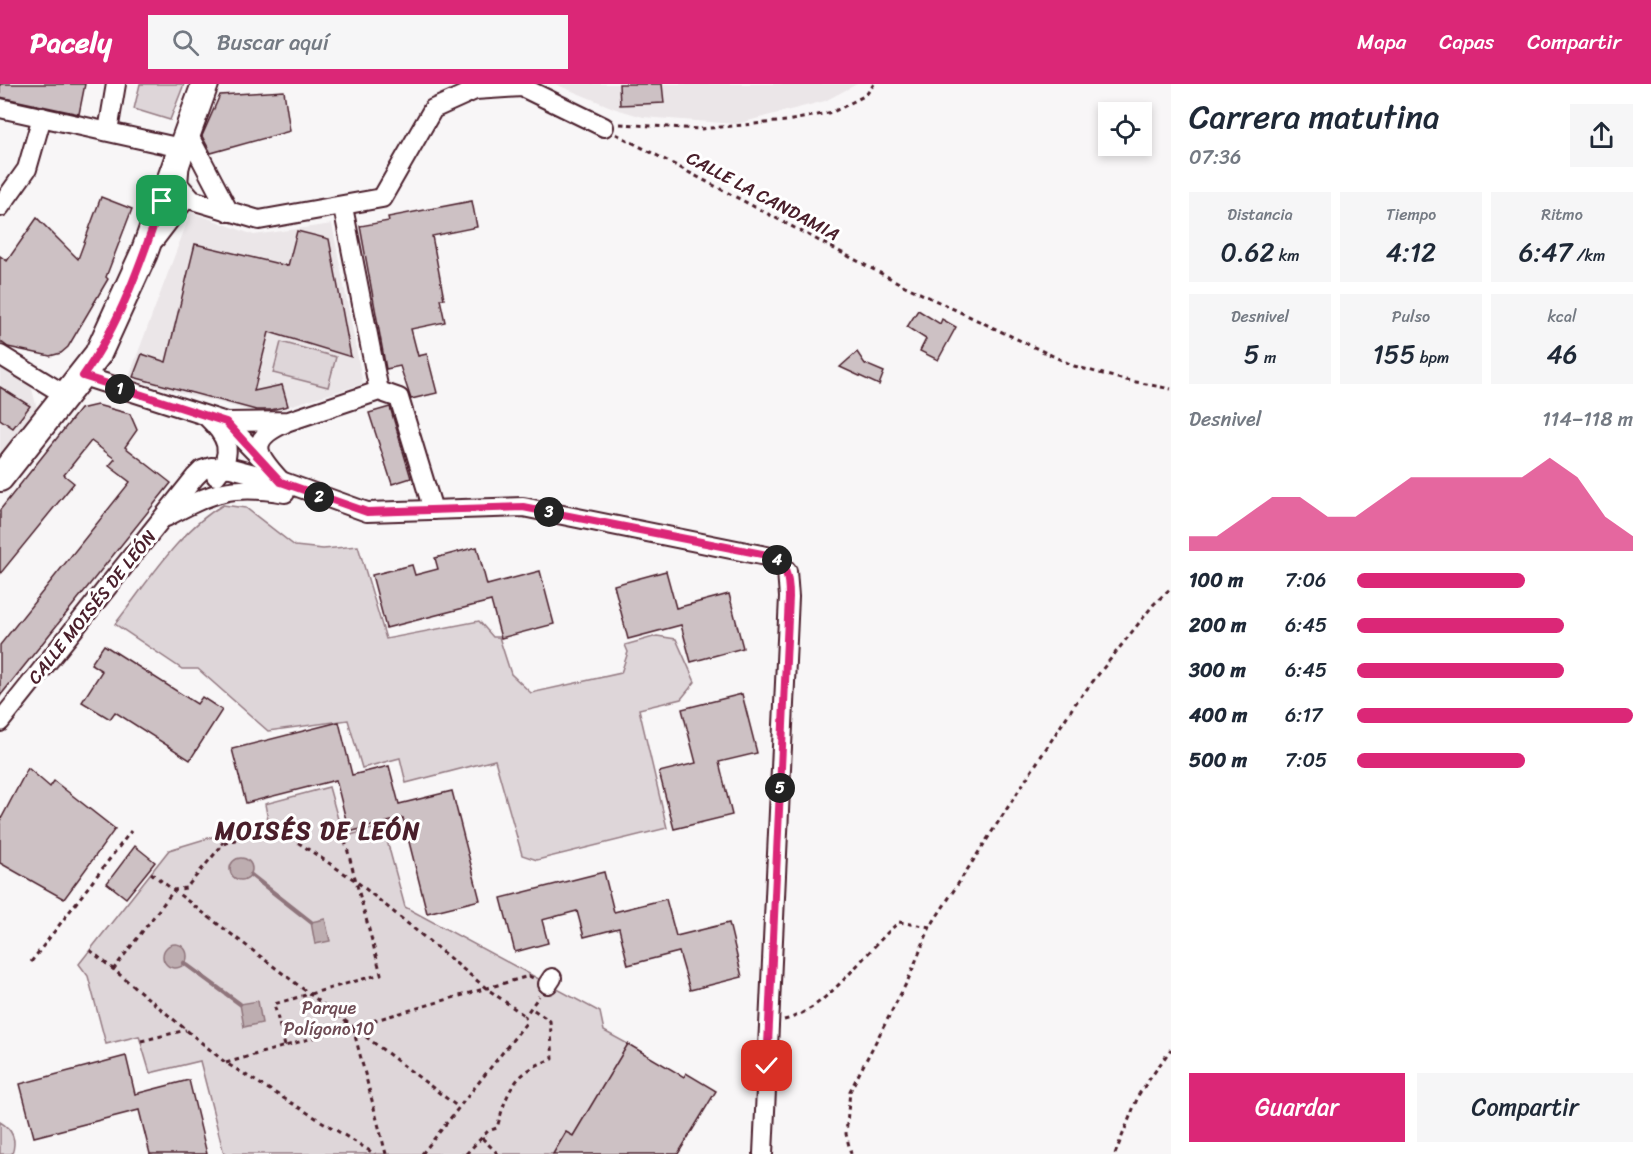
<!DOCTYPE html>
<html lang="es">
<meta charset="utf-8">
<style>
body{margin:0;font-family:Sriracha,sans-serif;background:#f6f6f7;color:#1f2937;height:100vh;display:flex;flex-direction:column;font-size:22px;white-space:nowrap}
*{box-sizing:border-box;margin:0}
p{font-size:20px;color:#747a83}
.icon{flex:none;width:33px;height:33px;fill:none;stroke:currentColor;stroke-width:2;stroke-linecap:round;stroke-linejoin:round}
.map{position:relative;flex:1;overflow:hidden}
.panel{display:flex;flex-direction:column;background:#fff;width:480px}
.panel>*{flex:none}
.tools{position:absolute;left:1098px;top:18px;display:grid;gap:12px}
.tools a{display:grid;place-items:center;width:54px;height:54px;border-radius:0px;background:#fff;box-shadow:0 3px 9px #0003;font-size:30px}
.pin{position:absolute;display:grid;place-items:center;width:51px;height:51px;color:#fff;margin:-26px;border-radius:12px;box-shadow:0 3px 9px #0006}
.km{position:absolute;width:30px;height:30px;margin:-15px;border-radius:50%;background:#222;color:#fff;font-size:16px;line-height:30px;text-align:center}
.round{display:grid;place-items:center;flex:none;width:63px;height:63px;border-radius:0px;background:#f6f6f7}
.headline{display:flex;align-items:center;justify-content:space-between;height:102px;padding:0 18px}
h1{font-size:33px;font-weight:600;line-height:45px}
.metrics{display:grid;grid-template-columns:repeat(3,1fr);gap:9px;height:102px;padding:6px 18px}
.metrics div{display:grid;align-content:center;border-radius:0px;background:#f6f6f7;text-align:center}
.metrics b{font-size:26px;font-weight:600}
.metrics small{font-size:16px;font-weight:400}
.metrics p{font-size:16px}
.chart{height:168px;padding:12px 18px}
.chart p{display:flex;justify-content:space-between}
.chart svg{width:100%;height:108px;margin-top:6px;fill:#db2777;opacity:.7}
.cta{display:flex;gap:12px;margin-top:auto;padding:12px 18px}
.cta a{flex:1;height:69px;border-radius:0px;background:#db2777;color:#fff;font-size:24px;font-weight:600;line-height:69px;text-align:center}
.cta a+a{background:#f6f6f7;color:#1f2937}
ul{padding:0 18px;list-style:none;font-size:20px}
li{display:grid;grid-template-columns:96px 72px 1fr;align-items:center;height:45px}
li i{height:15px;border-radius:8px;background:#db2777}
header{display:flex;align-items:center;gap:36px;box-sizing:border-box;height:84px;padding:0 30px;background:#db2777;color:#fff}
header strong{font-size:28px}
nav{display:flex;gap:33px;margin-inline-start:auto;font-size:21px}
.search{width:420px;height:54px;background:#f6f6f7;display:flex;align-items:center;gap:15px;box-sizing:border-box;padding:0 21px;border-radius:0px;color:#747a83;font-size:22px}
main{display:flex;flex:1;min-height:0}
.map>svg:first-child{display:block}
.built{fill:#ebe6e8}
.green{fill:#ded6d9;stroke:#947a82;stroke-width:1.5}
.water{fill:#bdadb0;stroke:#8f747b;stroke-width:1.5}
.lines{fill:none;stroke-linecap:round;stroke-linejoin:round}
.stream{stroke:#8f747b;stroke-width:4.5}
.building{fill:#cdc1c4;stroke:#4a1f2b;stroke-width:1.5}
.street-casing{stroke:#4a1f2b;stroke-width:22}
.secondary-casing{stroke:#4a1f2b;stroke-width:30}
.path{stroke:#4a1f2b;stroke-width:3;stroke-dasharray:4.5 4.5;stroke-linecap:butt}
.street{stroke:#fff;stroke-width:18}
.secondary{stroke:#fff;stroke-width:26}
.route-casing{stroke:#fff;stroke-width:12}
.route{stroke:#db2777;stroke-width:8}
.labels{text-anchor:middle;stroke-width:6;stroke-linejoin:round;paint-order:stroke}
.street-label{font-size:18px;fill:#4a1f2b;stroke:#fff}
.park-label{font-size:18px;fill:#6f4d56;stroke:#fff}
.district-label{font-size:24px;font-weight:bold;letter-spacing:1.5px;fill:#4a1f2b;stroke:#fff}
</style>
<header>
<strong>Pacely</strong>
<div class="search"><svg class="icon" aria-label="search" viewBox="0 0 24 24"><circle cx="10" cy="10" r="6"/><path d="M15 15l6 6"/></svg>Buscar aquí</div>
<nav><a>Mapa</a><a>Capas</a><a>Compartir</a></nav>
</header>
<main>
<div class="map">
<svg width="1171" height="1070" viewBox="0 0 1171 1070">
<rect width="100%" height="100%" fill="#f8f6f7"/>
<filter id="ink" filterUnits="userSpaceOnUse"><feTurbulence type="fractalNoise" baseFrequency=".0167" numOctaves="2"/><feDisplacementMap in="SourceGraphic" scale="12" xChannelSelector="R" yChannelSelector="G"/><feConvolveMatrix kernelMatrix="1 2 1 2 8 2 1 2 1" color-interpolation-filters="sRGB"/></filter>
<g filter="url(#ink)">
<g class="built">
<polygon points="555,0 857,0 825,17 736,40 643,33 616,25"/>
<polygon points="191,128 254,151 332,140 363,300 262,330 128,295"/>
<polygon points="0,282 31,301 37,325 0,370"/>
</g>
<g class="green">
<polygon points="140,0 184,0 170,36 134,25"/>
<polygon points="281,258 336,273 328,303 273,289"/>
<path d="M 223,421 L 246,424 L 295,462 L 323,465 L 358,462 L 386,555 L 479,537 L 493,553 L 499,553 L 511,590 L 531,609 L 621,589 L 628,568 L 625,561 L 657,552 L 676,555 L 695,598 L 681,615 L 639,625 L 667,744 L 537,776 L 522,771 L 495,676 L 406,699 L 400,674 L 362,684 L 348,636 L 268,647 L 198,585 L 182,585 L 115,540 C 146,501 180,445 223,421 Z"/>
<polygon points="329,703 343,753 383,742 405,823 600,928 604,947 628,960 573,1052 566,1048 553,1070 224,1070 200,977 150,989 139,952 106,960 88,892 79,880 169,766 268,736 265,720"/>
<path d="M 0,1038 C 12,1045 17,1056 12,1070 L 0,1070 Z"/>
</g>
<g class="water">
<circle cx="241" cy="785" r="11"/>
<polygon points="325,835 330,857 315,860 311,838"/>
<circle cx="175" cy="872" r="12"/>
<polygon points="258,917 262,939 244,943 240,920"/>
</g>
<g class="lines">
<g class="stream">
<polyline points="251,791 311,838"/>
<polyline points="184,879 240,920"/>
</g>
</g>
<g class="building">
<polygon points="0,0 85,0 79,30 0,13"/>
<polygon points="619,0 662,0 664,19 620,21"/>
<polygon points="284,7 290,47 211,69 202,52 220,11"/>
<polygon points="101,113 132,125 106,193 108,195 68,263 61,269 50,272 8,263 0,257 0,172 7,177 37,134 78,175"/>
<polygon points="472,117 477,143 432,152 444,215 440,215 445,238 411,245 418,272 427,270 437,309 411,315 400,282 386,285 360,142 389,137 388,133"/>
<polygon points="297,147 329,155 351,273 269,248 254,307 282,301 288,322 271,326 256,326 133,293 142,270 166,278 195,160 288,182"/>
<polygon points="918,226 940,240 942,235 956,243 938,276 920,267 926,255 907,243"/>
<polygon points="857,268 865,280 884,288 879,301 840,283"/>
<polygon points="0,303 30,322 13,344 0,335"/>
<polygon points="97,321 130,330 137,346 125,363 171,399 0,612 0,561 130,398 109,382 115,375 91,357 64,391 74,399 0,490 0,426 80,325"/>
<polygon points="390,323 411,394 392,400 369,329"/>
<polygon points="477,463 487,501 540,487 554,540 501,554 491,517 386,544 372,491 412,481 415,491 438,485 435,474"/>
<polygon points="666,487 676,524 729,510 743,564 691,578 681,541 628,555 614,501"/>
<polygon points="104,561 197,620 202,613 222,626 190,676 115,628 110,635 82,618 102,587 91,580"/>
<polygon points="742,610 757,669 719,678 732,731 674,745 659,688 696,679 682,625"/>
<polygon points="339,638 352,691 389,682 399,720 452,707 480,816 427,829 403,734 349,748 336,696 246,719 232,665"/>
<polygon points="28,684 50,703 54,697 115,745 64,815 0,779 0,737"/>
<polygon points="135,762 155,778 126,814 107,799"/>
<polygon points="604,788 614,828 666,815 676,852 729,839 742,893 690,906 679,868 628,881 619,844 584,853 577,827 542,836 548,859 515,868 501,814"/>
<polygon points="628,960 684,993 686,989 716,1007 678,1070 553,1070 566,1048 573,1052"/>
<polygon points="126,972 135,1010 189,996 207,1070 150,1070 139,1026 34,1053 20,1000"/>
</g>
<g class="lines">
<defs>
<g id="street">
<polyline points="0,24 181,64 178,100 192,116 259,136 382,114 433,25 475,6 522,3 604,43"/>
<polyline points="108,47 116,0"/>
<polyline points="187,48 229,128"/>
<polyline points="0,123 27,85 42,33"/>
<polyline points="343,123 379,307"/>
<polyline points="155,155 187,113"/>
<polyline points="0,271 67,312"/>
<polyline points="83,292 226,338 289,337 379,307 399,314 433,426"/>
<path d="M 207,333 C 227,352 235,368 216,392"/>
<polyline points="226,338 260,373"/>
<path d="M 281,397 C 257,371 246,357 285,339"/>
<path d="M 166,433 C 213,408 231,400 285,409"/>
<polyline points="0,638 195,393 202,386 211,383 231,384 281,397 367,428 523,423 776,474 787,487 789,513 763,1070"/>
<polyline points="548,900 552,894"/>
</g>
<polyline id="secondary" points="0,394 98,270 144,169 205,0"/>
</defs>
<use href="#street" class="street-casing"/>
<use href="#secondary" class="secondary-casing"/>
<g class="path">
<polyline points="620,40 700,45 787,37 833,28 866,11 874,0"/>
<polyline points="616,50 905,202 1074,282 1121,295 1171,305"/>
<polyline points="214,753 223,760"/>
<polyline points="151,789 458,1023"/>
<polyline points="90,866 226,979 375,1070"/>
<polyline points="31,878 131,747"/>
<polyline points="113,886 174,806 186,804 223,760 276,744 356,797 486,904 525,932"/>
<path d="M 784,936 C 828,926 865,867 899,838 L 930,843 L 1075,620 L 1154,520 L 1171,504"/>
<polyline points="353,944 386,1070"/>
<polyline points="141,957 186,946"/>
<polyline points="285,962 274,920 381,890 344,753"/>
<polyline points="226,979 529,892 533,894"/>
<polyline points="482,1054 498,1070"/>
<polyline points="422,1070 526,939 525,932 539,912"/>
<path d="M 466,1070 L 488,1047 L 497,1044 C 507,1007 514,987 553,975 L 550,937 L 531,924"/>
<polyline points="851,1070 846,1050 850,1007 908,896 930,843"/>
<polyline points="1115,1070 1139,1010 1171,965"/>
</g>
<use href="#street" class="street"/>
<use href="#secondary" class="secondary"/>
</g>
</g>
<g class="lines" filter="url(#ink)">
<defs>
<path id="route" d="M 162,117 C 142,176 120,240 83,292 L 226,338 L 281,398 L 367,428 L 523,423 L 767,471 C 787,479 789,493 789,513 L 767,982"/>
</defs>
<use href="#route" class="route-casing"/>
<use href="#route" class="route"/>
</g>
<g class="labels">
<g class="street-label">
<text transform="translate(763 112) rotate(28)" y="6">CALLE LA CANDAMIA</text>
<text transform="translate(92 523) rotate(-51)" y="6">CALLE MOISÉS DE LEÓN</text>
</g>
<g class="park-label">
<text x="329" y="930">Parque<tspan x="329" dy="21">Polígono 10</tspan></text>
</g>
<g class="district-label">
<text x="318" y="755">MOISÉS DE LEÓN</text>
</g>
</g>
</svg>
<div class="tools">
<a><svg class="icon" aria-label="locate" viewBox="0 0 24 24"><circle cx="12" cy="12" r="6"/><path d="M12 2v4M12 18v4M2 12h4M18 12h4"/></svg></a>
</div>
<div class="pin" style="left:162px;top:117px;background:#1e9e55"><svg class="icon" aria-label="arrive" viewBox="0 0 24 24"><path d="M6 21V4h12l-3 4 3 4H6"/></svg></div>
<div class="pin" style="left:767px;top:982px;background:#d93025"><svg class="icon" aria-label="check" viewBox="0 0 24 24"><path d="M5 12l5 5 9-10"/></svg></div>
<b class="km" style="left:120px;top:305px">1</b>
<b class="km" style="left:319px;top:413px">2</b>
<b class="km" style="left:549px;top:428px">3</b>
<b class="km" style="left:777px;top:476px">4</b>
<b class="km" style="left:780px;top:704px">5</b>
</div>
<section class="panel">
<div class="headline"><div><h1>Carrera matutina</h1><p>07:36</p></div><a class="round"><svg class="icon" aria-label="share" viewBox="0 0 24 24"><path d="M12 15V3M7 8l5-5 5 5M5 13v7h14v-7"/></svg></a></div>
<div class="metrics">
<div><p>Distancia</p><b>0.62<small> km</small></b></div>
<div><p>Tiempo</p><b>4:12</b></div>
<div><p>Ritmo</p><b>6:47<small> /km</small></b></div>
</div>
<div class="metrics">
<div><p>Desnivel</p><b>5<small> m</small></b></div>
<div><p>Pulso</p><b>155<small> bpm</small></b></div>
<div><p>kcal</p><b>46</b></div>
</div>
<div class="chart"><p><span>Desnivel</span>114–118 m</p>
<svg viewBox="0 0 160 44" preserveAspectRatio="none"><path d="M0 44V38L10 38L20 30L30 22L40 22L50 30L60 30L70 22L80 14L90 14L100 14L110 14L120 14L130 6L140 14L150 30L160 38V44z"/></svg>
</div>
<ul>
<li><b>100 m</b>7:06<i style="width:61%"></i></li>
<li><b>200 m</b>6:45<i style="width:75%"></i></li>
<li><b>300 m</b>6:45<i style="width:75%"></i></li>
<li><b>400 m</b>6:17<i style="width:100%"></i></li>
<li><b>500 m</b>7:05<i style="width:61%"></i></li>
</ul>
<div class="cta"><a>Guardar</a><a>Compartir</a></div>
</section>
</main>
